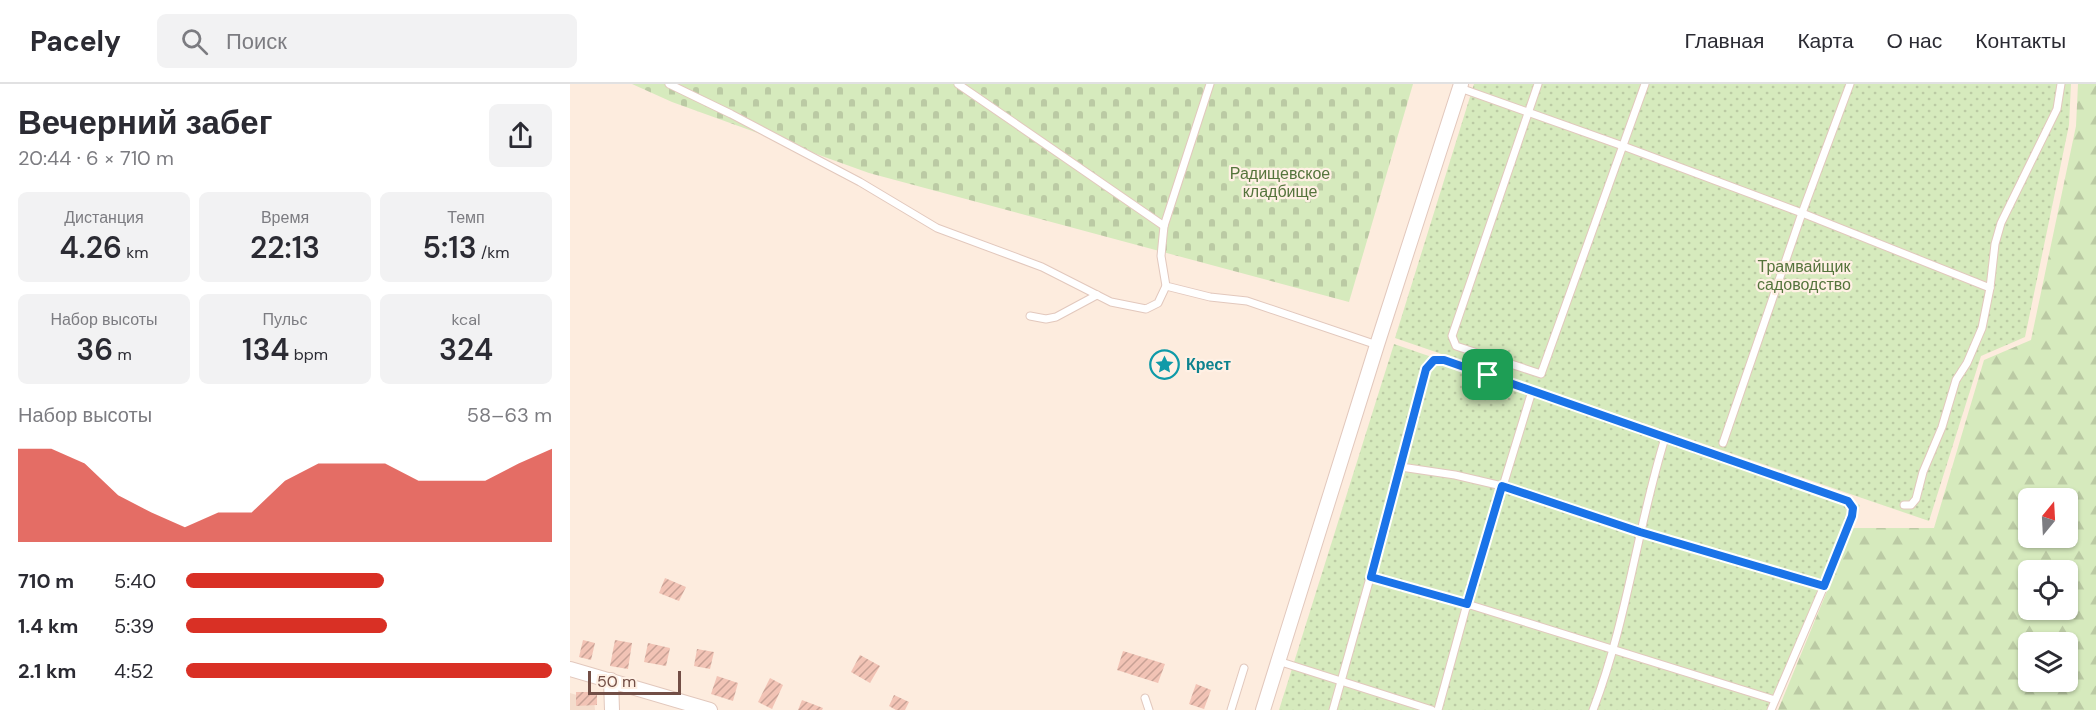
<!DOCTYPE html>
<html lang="ru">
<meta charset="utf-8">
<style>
body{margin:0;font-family:"DM Sans",sans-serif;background:#f2f2f3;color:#2b2b33;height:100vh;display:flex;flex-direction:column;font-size:22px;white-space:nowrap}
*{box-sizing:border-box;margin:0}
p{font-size:20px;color:#7c7c81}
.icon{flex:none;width:33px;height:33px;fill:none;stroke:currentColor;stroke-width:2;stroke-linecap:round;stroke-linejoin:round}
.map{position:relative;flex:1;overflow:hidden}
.details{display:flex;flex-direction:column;background:#fff;width:570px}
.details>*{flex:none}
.needle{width:39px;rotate:18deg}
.fabs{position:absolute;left:1448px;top:404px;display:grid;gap:12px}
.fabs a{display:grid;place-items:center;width:60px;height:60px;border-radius:9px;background:#fff;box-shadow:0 2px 4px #0004;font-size:30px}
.scale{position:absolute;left:18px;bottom:15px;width:93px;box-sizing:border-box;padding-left:6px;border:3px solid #724e46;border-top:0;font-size:16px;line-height:21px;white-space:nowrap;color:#724e46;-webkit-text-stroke:4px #fff0e4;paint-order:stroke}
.pin{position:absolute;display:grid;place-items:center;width:51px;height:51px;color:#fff;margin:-26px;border-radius:12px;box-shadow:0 3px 9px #0006}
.round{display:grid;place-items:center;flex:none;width:63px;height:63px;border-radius:9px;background:#f2f2f3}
.overview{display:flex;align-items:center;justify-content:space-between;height:102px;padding:0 18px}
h1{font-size:33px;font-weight:600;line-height:45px}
.figures{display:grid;grid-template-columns:repeat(3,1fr);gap:9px;height:102px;padding:6px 18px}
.figures div{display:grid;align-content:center;border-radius:9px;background:#f2f2f3;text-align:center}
.figures b{font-size:30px;font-weight:600}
.figures small{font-size:16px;font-weight:400}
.figures p{font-size:16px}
.chart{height:168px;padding:12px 18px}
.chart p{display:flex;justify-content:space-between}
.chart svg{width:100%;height:108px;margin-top:6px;fill:#d93025;opacity:.7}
ul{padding:0 18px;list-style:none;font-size:20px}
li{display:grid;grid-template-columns:96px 72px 1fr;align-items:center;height:45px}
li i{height:15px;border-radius:8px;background:#d93025}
header{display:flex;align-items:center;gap:36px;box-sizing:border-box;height:84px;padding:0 30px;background:#fff;border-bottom:2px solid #e1e1e2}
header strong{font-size:28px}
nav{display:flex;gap:33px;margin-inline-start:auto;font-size:21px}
.search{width:420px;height:54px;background:#f2f2f3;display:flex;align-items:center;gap:15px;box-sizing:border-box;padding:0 21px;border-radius:9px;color:#7c7c81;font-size:22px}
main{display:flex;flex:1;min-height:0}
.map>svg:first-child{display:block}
.residential{fill:#f4dccc}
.forest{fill:url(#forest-firs);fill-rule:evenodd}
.cemetery{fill:url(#cemetery-stones)}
.garden{fill:url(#garden-dots)}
.building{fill:url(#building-hatch)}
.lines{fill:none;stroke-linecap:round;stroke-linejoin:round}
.service-casing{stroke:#e2c8bd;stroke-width:9}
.minor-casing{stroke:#e2c8bd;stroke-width:16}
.service{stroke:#fff;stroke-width:7}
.minor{stroke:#fff;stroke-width:14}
.route-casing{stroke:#fff;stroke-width:12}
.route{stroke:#1a73e8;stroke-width:8}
.labels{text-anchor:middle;stroke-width:4.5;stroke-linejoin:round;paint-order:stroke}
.park-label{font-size:16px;fill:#55743c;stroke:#fff0e4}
.culture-label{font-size:16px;font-weight:bold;fill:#0d838f;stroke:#fff0e4;text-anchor:start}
</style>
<header>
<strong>Pacely</strong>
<div class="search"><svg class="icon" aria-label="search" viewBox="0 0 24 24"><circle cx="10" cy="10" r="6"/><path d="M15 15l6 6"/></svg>Поиск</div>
<nav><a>Главная</a><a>Карта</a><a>О нас</a><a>Контакты</a></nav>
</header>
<main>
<section class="details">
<div class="overview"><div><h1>Вечерний забег</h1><p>20:44 · 6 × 710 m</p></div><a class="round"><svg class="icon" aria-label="share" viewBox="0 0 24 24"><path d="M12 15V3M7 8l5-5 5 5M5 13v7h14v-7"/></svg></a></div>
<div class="figures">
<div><p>Дистанция</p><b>4.26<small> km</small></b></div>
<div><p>Время</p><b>22:13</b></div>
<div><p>Темп</p><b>5:13<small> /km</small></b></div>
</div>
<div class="figures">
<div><p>Набор высоты</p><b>36<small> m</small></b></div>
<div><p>Пульс</p><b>134<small> bpm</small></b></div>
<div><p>kcal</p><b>324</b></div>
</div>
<div class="chart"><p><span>Набор высоты</span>58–63 m</p>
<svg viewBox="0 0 160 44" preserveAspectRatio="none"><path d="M0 44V6L10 6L20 12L30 25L40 32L50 38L60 32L70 32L80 19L90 12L100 12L110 12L120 19L130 19L140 19L150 12L160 6V44z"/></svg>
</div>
<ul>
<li><b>710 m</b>5:40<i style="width:54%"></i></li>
<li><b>1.4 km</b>5:39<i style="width:55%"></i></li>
<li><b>2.1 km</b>4:52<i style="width:100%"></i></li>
</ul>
</section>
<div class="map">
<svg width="1526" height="626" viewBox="0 0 1526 626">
<defs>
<pattern id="forest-firs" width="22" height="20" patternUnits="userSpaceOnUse" patternTransform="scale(1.5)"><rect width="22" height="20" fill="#d6eabd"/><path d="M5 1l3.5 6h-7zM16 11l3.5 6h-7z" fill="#bbcaa4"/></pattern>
<pattern id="cemetery-stones" width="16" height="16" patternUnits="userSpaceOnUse" patternTransform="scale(1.5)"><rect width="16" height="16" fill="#d6eabd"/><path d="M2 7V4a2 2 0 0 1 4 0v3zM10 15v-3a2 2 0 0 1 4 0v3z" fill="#bbcaa4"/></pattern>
<pattern id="garden-dots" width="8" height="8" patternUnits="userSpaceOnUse" patternTransform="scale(1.5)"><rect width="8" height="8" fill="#d6eabd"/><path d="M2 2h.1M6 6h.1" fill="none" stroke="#bbcaa4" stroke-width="1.8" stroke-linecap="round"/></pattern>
<pattern id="building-hatch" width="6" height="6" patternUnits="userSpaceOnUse" patternTransform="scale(1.5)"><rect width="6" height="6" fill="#f2c3b5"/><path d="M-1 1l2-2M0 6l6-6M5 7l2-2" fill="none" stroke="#c8a195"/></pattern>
</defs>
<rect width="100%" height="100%" fill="#fdecde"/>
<polygon class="residential" points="0,609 24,616 25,626 0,626"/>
<path class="forest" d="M 1508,0 L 1526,0 L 1526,626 L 1208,626 L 1283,444 L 1364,444 L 1414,276 L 1461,256 L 1506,42 ZM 1458,414 L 1497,414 L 1497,453 L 1458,453 ZM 1458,486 L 1497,486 L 1497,525 L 1458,525 ZM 1458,558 L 1497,558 L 1497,597 L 1458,597 Z"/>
<polygon class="cemetery" points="62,0 843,0 779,218 299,89 102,18"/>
<g class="garden">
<polygon points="904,0 1501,0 1499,41 1455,253 1411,272 1359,437 825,254"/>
<polygon points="824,260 1290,421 1205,626 709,626"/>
</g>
<g class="building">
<polygon points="95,494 116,503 109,517 89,509"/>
<polygon points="13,556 25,559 21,576 9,573"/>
<polygon points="45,556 62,559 58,585 40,582"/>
<polygon points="78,559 100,564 96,582 74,578"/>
<polygon points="127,565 144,568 140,585 124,582"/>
<polygon points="553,567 595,580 588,599 547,586"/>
<polygon points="290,571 310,582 300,599 281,588"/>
<polygon points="147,592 168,599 163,617 141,610"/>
<polygon points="200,594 213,601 202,625 188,618"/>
<polygon points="626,600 641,606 634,625 619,620"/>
<polygon points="6,608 27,608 27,621 6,622"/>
<polygon points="324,611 339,618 335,626 326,626 319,622"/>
<polygon points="232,616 253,624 252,626 228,626"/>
</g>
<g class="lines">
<defs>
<g id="service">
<polyline points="99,0 161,30 290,98 367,144 472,183 541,218 576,225 588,219 596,202"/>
<polyline points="388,0 594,142"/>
<polyline points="640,0 594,142 591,172 596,202 640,213 677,217 807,261"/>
<polyline points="968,0 882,252 886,262 971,290 1075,0"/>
<polyline points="890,4 1053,62 1232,129 1420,204"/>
<polyline points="460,232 476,235 486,233 527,211"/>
<polyline points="1095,354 1278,417 1283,424 1282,432 1254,502"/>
<polyline points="1153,359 1232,129 1280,0"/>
<path d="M 831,383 L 856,285 L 864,276 L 874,276 L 1095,354 C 1067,444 1057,538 1023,626"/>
<polyline points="1334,421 1341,421 1346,415 1353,388 1372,343 1386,296 1397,279 1412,244 1420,204 1425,160 1431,139 1487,25 1491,0"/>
<polyline points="801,493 897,520 962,307"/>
<polyline points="708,577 862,626"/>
<polyline points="575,614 579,626"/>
<polyline points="661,626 674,584"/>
<polyline points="763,626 831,383 885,391 932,402 1070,448 1254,502 1201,626"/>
<polyline points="868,626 897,520 1205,616"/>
</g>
<g id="minor">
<polyline points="0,585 140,626"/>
<polyline points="41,596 42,626"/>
<polyline points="693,626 807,261 891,0"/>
</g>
</defs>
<use href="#service" class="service-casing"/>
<use href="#minor" class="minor-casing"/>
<use href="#service" class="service"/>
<use href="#minor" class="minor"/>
</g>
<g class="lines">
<defs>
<polygon id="route" points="864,276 874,276 1278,417 1283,424 1282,432 1254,502 1070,448 932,402 897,520 801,493 856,285"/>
</defs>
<use href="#route" class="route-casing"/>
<use href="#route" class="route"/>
</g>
<defs>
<symbol id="sight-ring" viewBox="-11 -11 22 22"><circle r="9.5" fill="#fff0e4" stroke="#0f9aa8" stroke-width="1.5"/><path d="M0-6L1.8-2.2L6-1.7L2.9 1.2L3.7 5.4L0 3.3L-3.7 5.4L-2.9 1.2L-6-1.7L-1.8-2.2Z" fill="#0f9aa8"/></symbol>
</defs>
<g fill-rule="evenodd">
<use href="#sight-ring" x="578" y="264" width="33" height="33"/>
</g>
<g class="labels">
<g class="park-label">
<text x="710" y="95">Радищевское<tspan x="710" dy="18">кладбище</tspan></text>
<text x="1234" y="188">Трамвайщик<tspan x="1234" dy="18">садоводство</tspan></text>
</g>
<g class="culture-label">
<text x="616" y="286">Крест</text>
</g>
</g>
</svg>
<div class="fabs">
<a><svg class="needle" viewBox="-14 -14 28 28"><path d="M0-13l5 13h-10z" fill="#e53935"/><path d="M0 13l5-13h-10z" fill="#7c7c81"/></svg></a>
<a><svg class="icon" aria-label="locate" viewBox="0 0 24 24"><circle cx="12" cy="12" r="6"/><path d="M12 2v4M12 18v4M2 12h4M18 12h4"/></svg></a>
<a><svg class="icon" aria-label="layers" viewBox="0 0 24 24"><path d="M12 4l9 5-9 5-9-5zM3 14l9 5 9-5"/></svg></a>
</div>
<div class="scale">50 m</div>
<div class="pin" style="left:918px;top:291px;background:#1e9e55"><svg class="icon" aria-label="arrive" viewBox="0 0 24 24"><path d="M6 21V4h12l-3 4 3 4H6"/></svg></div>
</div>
</main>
